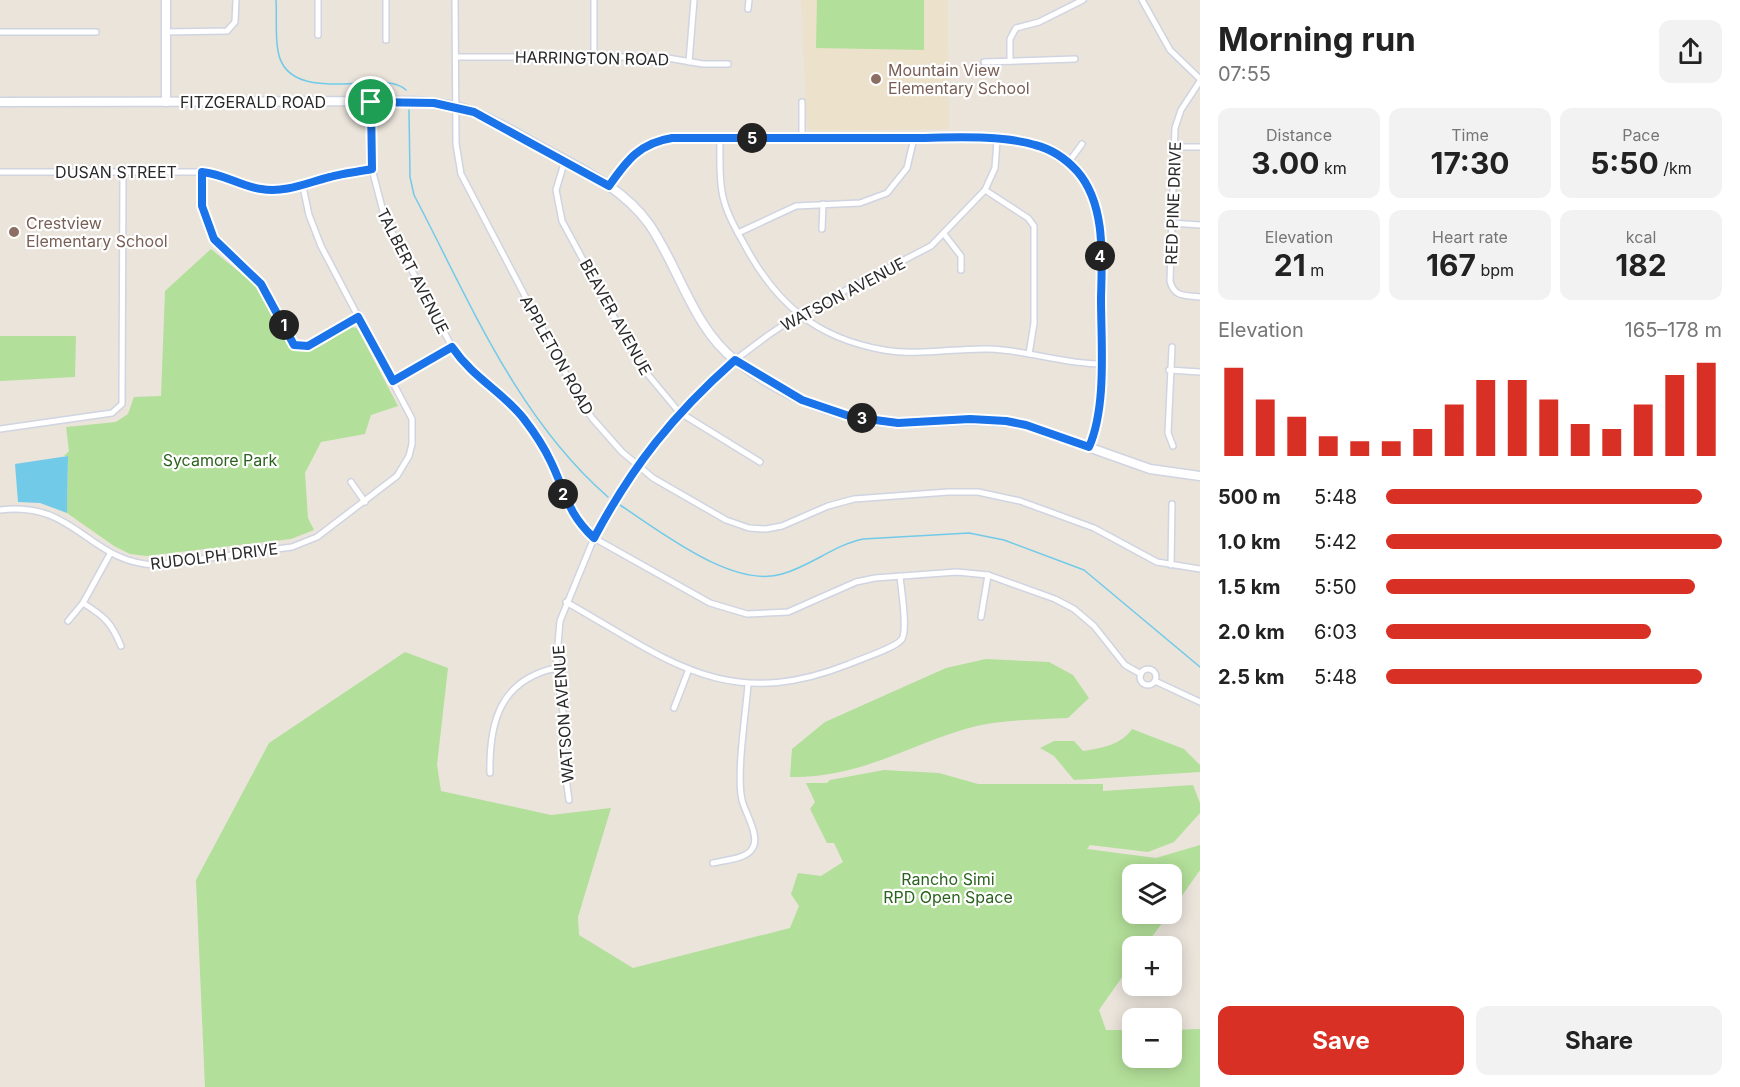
<!DOCTYPE html>
<meta charset="utf-8">
<style>
body{margin:0;font-family:Inter,sans-serif;background:#f2f2f2;color:#222;height:100vh;display:flex;flex-direction:column;font-size:22px;white-space:nowrap}
*{box-sizing:border-box;margin:0}
p{font-size:20px;color:#767676}
.icon{flex:none;width:33px;height:33px;fill:none;stroke:currentColor;stroke-width:2;stroke-linecap:round;stroke-linejoin:round}
.map{position:relative;flex:1;overflow:hidden}
.details{display:flex;flex-direction:column;background:#fff;width:540px}
.details>*{flex:none}
.buttons{position:absolute;left:1122px;top:864px;display:grid;gap:12px}
.buttons a{display:grid;place-items:center;width:60px;height:60px;border-radius:12px;background:#fff;box-shadow:0 3px 15px #0003;font-size:30px}
.pin{position:absolute;display:grid;place-items:center;width:51px;height:51px;color:#fff;margin:-26px;border:3px solid #fff;border-radius:50%;box-shadow:0 2px 6px #0007}
.km{position:absolute;width:30px;height:30px;margin:-15px;border-radius:50%;background:#222;color:#fff;font-size:16px;line-height:30px;text-align:center}
.round{display:grid;place-items:center;flex:none;width:63px;height:63px;border-radius:12px;background:#f2f2f2}
.summary{display:flex;align-items:center;justify-content:space-between;height:102px;padding:0 18px}
h1{font-size:33px;font-weight:700;line-height:45px}
.metrics{display:grid;grid-template-columns:repeat(3,1fr);gap:9px;height:102px;padding:6px 18px}
.metrics div{display:grid;align-content:center;border-radius:12px;background:#f2f2f2;text-align:center}
.metrics b{font-size:30px;font-weight:700}
.metrics small{font-size:16px;font-weight:400}
.metrics p{font-size:16px}
.chart{height:168px;padding:12px 18px}
.chart p{display:flex;justify-content:space-between}
.chart svg{width:100%;height:108px;margin-top:6px;stroke:#d93025;stroke-width:6}
.button{display:flex;gap:12px;margin-top:auto;padding:12px 18px}
.button a{flex:1;height:69px;border-radius:12px;background:#d93025;color:#fff;font-size:24px;font-weight:700;line-height:69px;text-align:center}
.button a+a{background:#f2f2f2;color:#222}
ul{padding:0 18px;list-style:none;font-size:20px}
li{display:grid;grid-template-columns:96px 72px 1fr;align-items:center;height:45px}
li i{height:15px;border-radius:8px;background:#d93025}
main{display:flex;flex:1;min-height:0}
.map>svg:first-child{display:block}
.education{fill:#ece1cb}
.green{fill:#b2df99}
.water{fill:#72cae9}
.lines{fill:none;stroke-linecap:round;stroke-linejoin:round}
.stream{stroke:#72cae9;stroke-width:1.5}
.minor-casing{stroke:#d0d4e1;stroke-width:8}
.secondary-casing{stroke:#d0d4e1;stroke-width:11}
.minor{stroke:#fff;stroke-width:5}
.secondary{stroke:#fff;stroke-width:8}
.route-casing{stroke:#fff;stroke-width:12}
.route{stroke:#1a73e8;stroke-width:8}
.education-dot{fill:#8d6e63;stroke:#fff;stroke-width:2}
.labels{text-anchor:middle;stroke-width:4.5;stroke-linejoin:round;paint-order:stroke}
.street-label{font-size:16px;fill:#292929;stroke:#fff}
.education-label{font-size:16px;fill:#785e54;stroke:#fff;text-anchor:start}
.park-label{font-size:16px;fill:#2b621d;stroke:#fff}
</style>
<main>
<div class="map">
<svg width="1200" height="1087" viewBox="0 0 1200 1087">
<rect width="100%" height="100%" fill="#eae4db"/>
<polygon class="education" points="801,0 948,0 949,129 811,131 807,128"/>
<g class="green">
<polygon points="817,0 924,0 924,50 816,48"/>
<path d="M 211,249 L 254,284 L 290,349 C 312,358 332,337 351,327 L 357,328 L 398,406 L 371,415 L 365,434 L 321,442 L 305,473 L 308,518 L 314,530 L 291,539 L 146,556 L 130,554 L 114,546 L 67,513 L 68,456 L 64,456 L 69,451 L 66,427 L 116,422 L 128,414 L 134,397 L 161,396 L 165,291 Z"/>
<polygon points="0,336 76,336 75,377 0,381"/>
<polygon points="405,652 448,668 437,765 441,791 551,815 611,808 578,917 579,935 633,968 790,928 799,906 791,894 798,873 821,876 843,862 834,843 827,843 810,809 815,802 806,783 827,783 830,780 884,770 939,773 978,784 1103,784 1103,791 1193,785 1200,803 1200,813 1174,842 1148,852 1090,845 1087,849 1156,858 1200,845 1200,870 1172,910 1172,874 1132,874 1132,914 1169,914 1145,946 1132,946 1132,963 1099,1010 1106,1030 1132,1030 1132,1058 1172,1058 1172,1030 1200,1029 1200,1087 205,1087 196,880 269,743"/>
<path d="M 986,659 L 1049,662 L 1073,675 L 1089,698 L 1068,718 C 1033,720 996,719 962,730 C 901,749 857,778 790,777 L 792,749 L 825,722 L 946,668 Z"/>
<path d="M 1132,729 L 1184,749 L 1200,765 L 1200,772 L 1074,780 L 1054,756 L 1040,748 L 1054,741 L 1074,741 L 1083,751 C 1102,748 1121,745 1132,729 Z"/>
</g>
<polygon class="water" points="68,456 67,513 40,503 18,502 15,464"/>
<g class="lines">
<g class="stream">
<path d="M 276,0 C 277,16 275,35 278,51 C 285,93 338,83 371,83 C 383,83 396,81 406,90"/>
<path d="M 409,110 L 410,177 L 414,195 C 469,300 517,418 608,497"/>
<path d="M 620,505 C 660,531 733,589 782,574 C 811,566 834,545 863,539 L 969,533 L 1004,540 L 1084,570 L 1200,667"/>
</g>
<defs>
<g id="minor">
<polyline points="318,0 318,35"/>
<polyline points="386,0 386,40"/>
<polyline points="455,0 456,144 461,174 579,399 592,418 622,452 653,478 726,520 749,528 766,529 782,526 828,506 854,499 948,492 978,492 1020,501 1094,528 1157,562 1200,569"/>
<polyline points="594,0 594,57"/>
<polyline points="1142,0 1170,50 1200,79"/>
<polyline points="748,9 749,0"/>
<polyline points="0,32 96,32"/>
<polyline points="166,32 227,31 235,22 236,0"/>
<polyline points="456,57 662,57 703,64 728,64"/>
<polyline points="1010,61 1010,39 1016,28 1039,22 1083,0"/>
<polyline points="689,62 694,0"/>
<polyline points="984,62 1075,59"/>
<path d="M 1200,81 L 1181,110 L 1175,128 L 1170,281 C 1174,298 1186,295 1200,297"/>
<polyline points="371,102 372,169 385,219 452,347 473,374 508,402 524,420 551,462 571,513 594,538 710,603 747,614 788,612 856,582 875,578 957,572 988,575 1055,599 1074,609 1094,626 1125,665 1141,674"/>
<polyline points="802,102 802,138"/>
<path d="M 720,138 C 720,156 719,175 722,192 C 725,210 734,226 743,242 C 775,303 815,338 884,350 C 919,356 954,348 989,349 C 1027,350 1062,364 1101,364"/>
<polyline points="1173,147 1200,147"/>
<polyline points="565,160 556,190 562,221 640,365 679,412 760,462"/>
<polyline points="1068,163 1082,144"/>
<path d="M 0,172 L 202,172 C 224,174 240,186 261,189 C 286,193 306,183 330,177 C 343,173 358,172 372,169"/>
<polyline points="202,172 202,206 214,239 261,284 294,345 308,346 359,317"/>
<path d="M 609,186 C 627,160 640,143 672,138 C 750,138 829,138 908,138 C 946,138 999,134 1035,145 C 1051,149 1066,159 1077,171 C 1106,205 1101,257 1101,298 C 1101,343 1107,405 1089,447"/>
<polyline points="985,190 1028,218 1034,226 1034,323 1029,354"/>
<polyline points="1172,223 1200,225"/>
<polyline points="822,229 823,204"/>
<polyline points="738,233 796,206 860,203 887,193 907,168 914,138"/>
<polyline points="944,234 961,256 961,270"/>
<polyline points="1172,347 1168,433 1173,446"/>
<polyline points="1169,370 1200,372"/>
<polyline points="393,381 452,347"/>
<polyline points="0,429 112,413 122,404 123,172"/>
<polyline points="351,482 365,502"/>
<path d="M 0,510 C 75,500 88,562 155,565 L 292,547 L 317,537 L 397,476 L 409,456 L 412,444 L 412,419 L 321,246 L 309,215 L 303,187"/>
<polyline points="1171,565 1172,504"/>
<path d="M 566,602 C 669,660 726,713 849,664 C 860,659 896,648 902,639 C 908,629 901,589 900,576"/>
<path d="M 83,603 C 105,617 111,622 121,646"/>
<polyline points="981,617 988,575"/>
<polyline points="68,621 83,603 110,554"/>
<circle cx="1148" cy="677" r="8"/>
<polyline points="1155,681 1200,702"/>
<polyline points="674,708 689,669"/>
<path d="M 490,773 C 489,722 500,680 556,668"/>
<polyline points="569,800 563,757 564,719 556,668 560,621 594,538 637,465 679,412 735,360 767,336 798,315 931,246 985,190 995,168 997,140"/>
<path d="M 713,863 C 724,860 746,859 752,849 C 761,837 745,813 742,800 C 736,774 746,713 748,684"/>
</g>
<g id="secondary">
<polyline points="166,0 166,102"/>
<path d="M 0,102 L 411,101 C 433,102 454,104 474,112 C 495,120 515,132 534,143 C 575,166 621,185 649,224 C 679,267 693,328 736,361 C 780,395 843,423 900,423 C 943,422 984,417 1026,425 L 1150,469 L 1200,476"/>
</g>
</defs>
<use href="#minor" class="minor-casing"/>
<use href="#secondary" class="secondary-casing"/>
<use href="#minor" class="minor"/>
<use href="#secondary" class="secondary"/>
</g>
<g class="lines">
<defs>
<path id="route" d="M 371,102 L 434,103 L 474,112 L 609,186 C 627,160 640,143 672,138 C 750,138 829,138 908,138 C 946,138 999,134 1035,145 C 1051,149 1066,159 1077,171 C 1106,204 1102,257 1101,298 C 1101,343 1107,406 1089,447 L 1026,425 L 1006,421 L 970,419 L 898,423 L 852,417 L 802,400 L 735,360 C 673,415 633,465 594,538 C 567,513 566,493 551,462 C 544,447 534,432 524,419 C 502,391 474,379 452,347 L 393,381 L 358,317 L 308,346 L 294,345 L 261,284 L 214,239 L 202,206 L 202,172 C 224,174 240,186 261,189 C 286,193 306,183 330,177 C 343,173 358,172 372,169 Z"/>
</defs>
<use href="#route" class="route-casing"/>
<use href="#route" class="route"/>
</g>
<g class="education-dot">
<circle cx="876" cy="79" r="6"/>
<circle cx="14" cy="232" r="6"/>
</g>
<g class="labels">
<g class="street-label">
<text transform="translate(592 58) rotate(1)" y="6">HARRINGTON ROAD</text>
<text x="253" y="108">FITZGERALD ROAD</text>
<text x="116" y="178">DUSAN STREET</text>
<text transform="translate(1173 203) rotate(-88)" y="6">RED PINE DRIVE</text>
<text transform="translate(413 271) rotate(63)" y="6">TALBERT AVENUE</text>
<text transform="translate(843 294) rotate(-28)" y="6">WATSON AVENUE</text>
<text transform="translate(616 317) rotate(61)" y="6">BEAVER AVENUE</text>
<text transform="translate(557 355) rotate(61)" y="6">APPLETON ROAD</text>
<text transform="translate(214 556) rotate(-7)" y="6">RUDOLPH DRIVE</text>
<text transform="translate(563 714) rotate(-94)" y="6">WATSON AVENUE</text>
</g>
<g class="education-label">
<text x="888" y="76">Mountain View<tspan x="888" dy="18">Elementary School</tspan></text>
<text x="26" y="229">Crestview<tspan x="26" dy="18">Elementary School</tspan></text>
</g>
<g class="park-label">
<text x="220" y="466">Sycamore Park</text>
<text x="948" y="885">Rancho Simi<tspan x="948" dy="18">RPD Open Space</tspan></text>
</g>
</g>
</svg>
<div class="buttons">
<a><svg class="icon" aria-label="layers" viewBox="0 0 24 24"><path d="M12 4l9 5-9 5-9-5zM3 14l9 5 9-5"/></svg></a>
<a>+</a>
<a>−</a>
</div>
<div class="pin" style="left:371px;top:102px;background:#1e9e55"><svg class="icon" aria-label="arrive" viewBox="0 0 24 24"><path d="M6 21V4h12l-3 4 3 4H6"/></svg></div>
<b class="km" style="left:284px;top:325px">1</b>
<b class="km" style="left:563px;top:494px">2</b>
<b class="km" style="left:862px;top:418px">3</b>
<b class="km" style="left:1100px;top:256px">4</b>
<b class="km" style="left:752px;top:138px">5</b>
</div>
<section class="details">
<div class="summary"><div><h1>Morning run</h1><p>07:55</p></div><a class="round"><svg class="icon" aria-label="share" viewBox="0 0 24 24"><path d="M12 15V3M7 8l5-5 5 5M5 13v7h14v-7"/></svg></a></div>
<div class="metrics">
<div><p>Distance</p><b>3.00<small> km</small></b></div>
<div><p>Time</p><b>17:30</b></div>
<div><p>Pace</p><b>5:50<small> /km</small></b></div>
</div>
<div class="metrics">
<div><p>Elevation</p><b>21<small> m</small></b></div>
<div><p>Heart rate</p><b>167<small> bpm</small></b></div>
<div><p>kcal</p><b>182</b></div>
</div>
<div class="chart"><p><span>Elevation</span>165–178 m</p>
<svg viewBox="0 0 160 44" preserveAspectRatio="none"><path d="M5 44V8M15 44V21M25 44V28M35 44V36M45 44V38M55 44V38M65 44V33M75 44V23M85 44V13M95 44V13M105 44V21M115 44V31M125 44V33M135 44V23M145 44V11M155 44V6"/></svg>
</div>
<ul>
<li><b>500 m</b>5:48<i style="width:94%"></i></li>
<li><b>1.0 km</b>5:42<i style="width:100%"></i></li>
<li><b>1.5 km</b>5:50<i style="width:92%"></i></li>
<li><b>2.0 km</b>6:03<i style="width:79%"></i></li>
<li><b>2.5 km</b>5:48<i style="width:94%"></i></li>
</ul>
<div class="button"><a>Save</a><a>Share</a></div>
</section>
</main>
